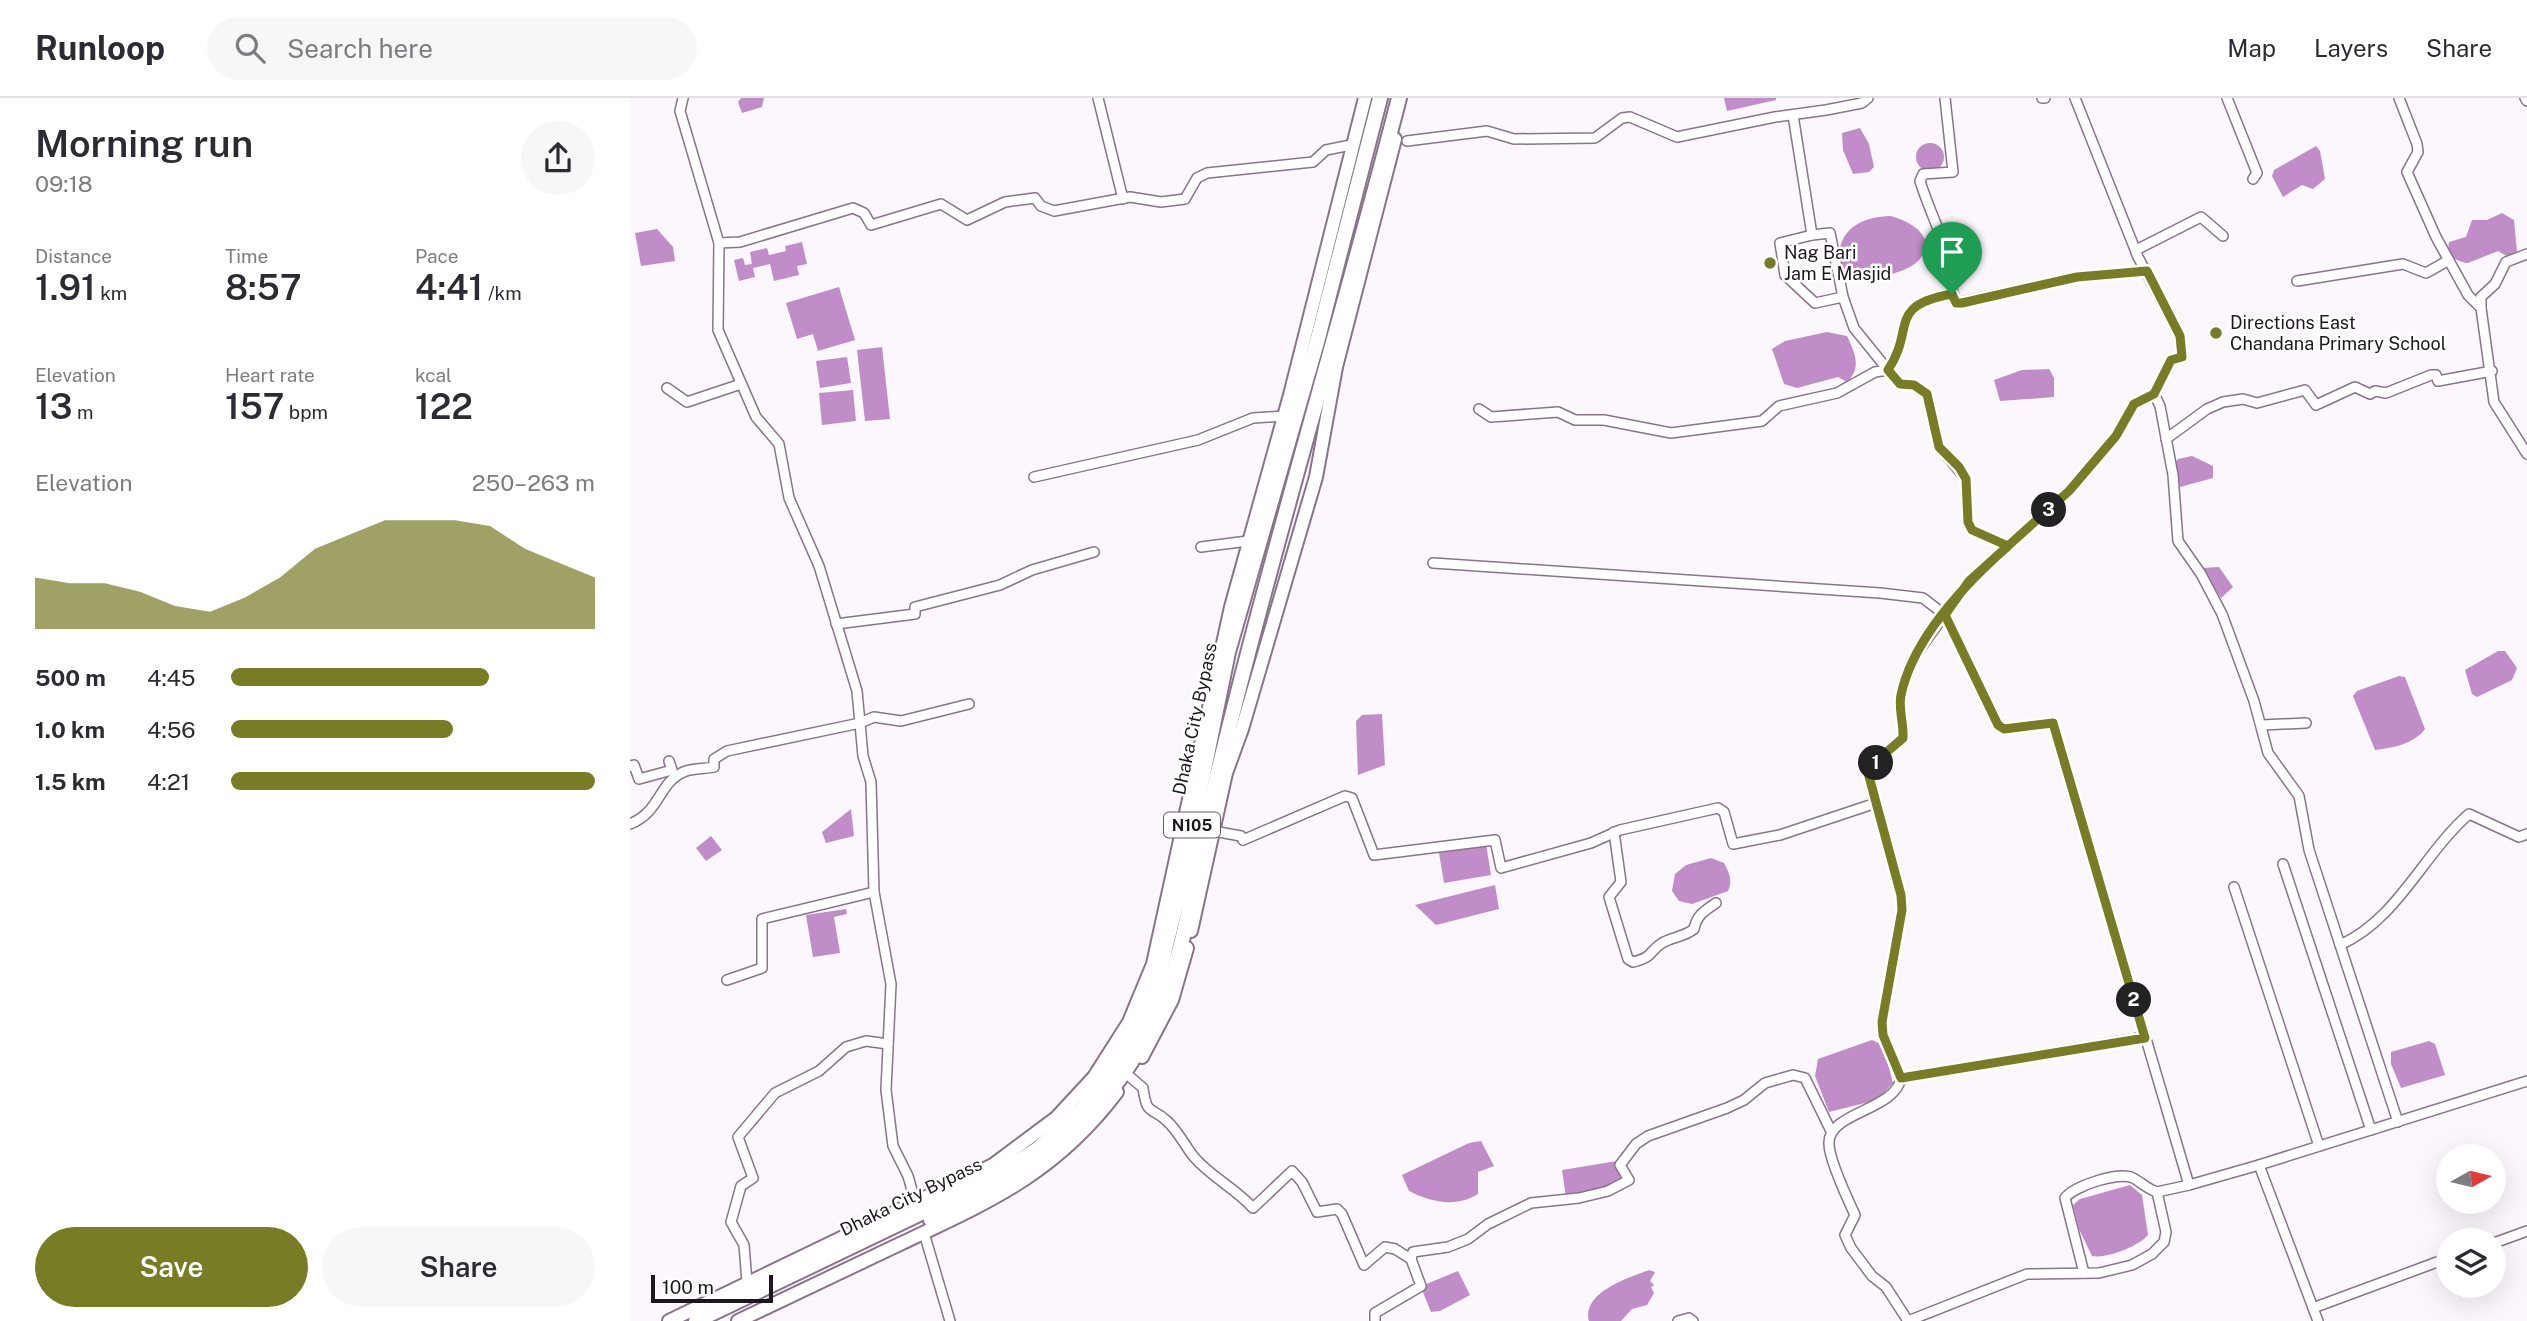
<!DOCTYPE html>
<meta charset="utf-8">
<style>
body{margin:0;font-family:"Public Sans",sans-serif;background:#f7f7f7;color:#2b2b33;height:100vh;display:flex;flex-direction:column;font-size:26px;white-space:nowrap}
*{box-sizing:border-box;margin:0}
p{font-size:23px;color:#7c7c81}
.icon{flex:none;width:38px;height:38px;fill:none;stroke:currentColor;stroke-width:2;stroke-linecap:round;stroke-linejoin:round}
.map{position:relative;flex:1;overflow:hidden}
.panel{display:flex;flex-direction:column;background:#fff;width:630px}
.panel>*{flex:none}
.needle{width:46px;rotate:82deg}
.controls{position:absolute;left:1806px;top:1046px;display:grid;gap:14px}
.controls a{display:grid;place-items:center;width:70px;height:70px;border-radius:50%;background:#fff;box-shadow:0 7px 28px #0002;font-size:35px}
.scale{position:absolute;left:21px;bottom:18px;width:122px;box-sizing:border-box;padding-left:7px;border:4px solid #1f1720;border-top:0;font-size:19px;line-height:24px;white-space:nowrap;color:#1f1720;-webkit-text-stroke:5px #fff;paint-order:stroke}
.pin{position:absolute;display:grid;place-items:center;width:60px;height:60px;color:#fff;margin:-72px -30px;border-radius:50% 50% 50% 0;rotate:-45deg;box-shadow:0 0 7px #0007}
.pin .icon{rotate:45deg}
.km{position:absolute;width:35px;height:35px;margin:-18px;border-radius:50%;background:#222;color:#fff;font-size:19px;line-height:35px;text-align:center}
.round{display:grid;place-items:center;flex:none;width:74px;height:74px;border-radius:37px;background:#f7f7f7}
.head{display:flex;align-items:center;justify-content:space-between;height:119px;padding:0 35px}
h1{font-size:38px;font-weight:600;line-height:52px}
.stats{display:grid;grid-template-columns:repeat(3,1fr);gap:10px;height:119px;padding:7px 35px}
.stats div{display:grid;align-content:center}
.stats b{font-size:35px;font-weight:600}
.stats small{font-size:19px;font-weight:400}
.stats p{font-size:19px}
.chart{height:196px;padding:14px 35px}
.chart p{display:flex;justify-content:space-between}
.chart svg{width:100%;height:126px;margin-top:7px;fill:#787c25;opacity:.7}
.action{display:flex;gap:14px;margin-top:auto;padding:14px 35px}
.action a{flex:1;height:80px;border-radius:42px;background:#787c25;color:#fff;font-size:28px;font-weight:600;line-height:80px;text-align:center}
.action a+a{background:#f7f7f7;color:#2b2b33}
ul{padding:0 35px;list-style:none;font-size:23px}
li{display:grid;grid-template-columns:112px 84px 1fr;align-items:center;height:52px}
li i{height:18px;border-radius:9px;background:#787c25}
header{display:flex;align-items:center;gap:42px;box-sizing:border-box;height:98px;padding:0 35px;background:#fff;border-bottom:2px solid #e1e1e2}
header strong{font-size:33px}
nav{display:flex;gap:38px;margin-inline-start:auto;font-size:24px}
.search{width:490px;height:63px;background:#f7f7f7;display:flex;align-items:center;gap:18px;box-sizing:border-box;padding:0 24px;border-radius:38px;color:#7c7c81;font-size:26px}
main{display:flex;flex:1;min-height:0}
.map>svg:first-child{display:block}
.water{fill:#c08dc8}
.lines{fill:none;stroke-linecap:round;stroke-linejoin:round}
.minor-casing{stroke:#89748c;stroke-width:12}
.secondary-casing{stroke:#89748c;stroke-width:16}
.trunk-casing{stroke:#89748c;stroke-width:18}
.minor{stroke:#fff;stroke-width:9}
.secondary{stroke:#fff;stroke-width:12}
.trunk{stroke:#fff;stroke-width:14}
.route-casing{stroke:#fff;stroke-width:14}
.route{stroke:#787c25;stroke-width:9}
.poi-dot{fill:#787c25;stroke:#fff;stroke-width:2.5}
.labels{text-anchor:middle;stroke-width:5;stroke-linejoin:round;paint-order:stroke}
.shield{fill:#fff;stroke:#625d63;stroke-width:2}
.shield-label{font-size:16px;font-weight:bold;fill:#1f1720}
.poi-label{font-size:18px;fill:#1f1720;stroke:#fff;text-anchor:start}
.street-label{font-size:18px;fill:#1f1720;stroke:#fff}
</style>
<header>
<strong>Runloop</strong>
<div class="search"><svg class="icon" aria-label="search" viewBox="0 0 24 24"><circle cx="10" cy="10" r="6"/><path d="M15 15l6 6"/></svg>Search here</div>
<nav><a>Map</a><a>Layers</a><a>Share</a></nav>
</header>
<main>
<section class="panel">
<div class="head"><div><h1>Morning run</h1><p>09:18</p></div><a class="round"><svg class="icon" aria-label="share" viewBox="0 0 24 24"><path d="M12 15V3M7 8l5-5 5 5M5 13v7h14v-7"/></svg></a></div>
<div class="stats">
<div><p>Distance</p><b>1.91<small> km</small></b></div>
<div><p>Time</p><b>8:57</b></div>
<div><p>Pace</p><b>4:41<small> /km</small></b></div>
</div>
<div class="stats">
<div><p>Elevation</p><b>13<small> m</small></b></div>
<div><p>Heart rate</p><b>157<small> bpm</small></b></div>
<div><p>kcal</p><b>122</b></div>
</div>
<div class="chart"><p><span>Elevation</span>250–263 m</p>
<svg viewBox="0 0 160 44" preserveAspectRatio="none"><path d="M0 44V26L10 28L20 28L30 31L40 36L50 38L60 33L70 26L80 16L90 11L100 6L110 6L120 6L130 8L140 16L150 21L160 26V44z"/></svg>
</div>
<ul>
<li><b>500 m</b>4:45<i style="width:71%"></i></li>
<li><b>1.0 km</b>4:56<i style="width:61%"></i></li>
<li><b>1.5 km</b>4:21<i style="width:100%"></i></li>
</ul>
<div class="action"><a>Save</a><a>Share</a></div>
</section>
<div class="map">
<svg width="1897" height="1223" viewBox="0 0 1897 1223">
<rect width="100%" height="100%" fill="#fcf7fc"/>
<g class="water">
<polygon points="111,0 134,0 132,9 112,15 108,4"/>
<polygon points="1094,0 1146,0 1146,2 1097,13"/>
<polygon points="1230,30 1239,46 1244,69 1239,74 1223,76 1213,52 1212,35"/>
<circle cx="1300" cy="59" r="14"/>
<polygon points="1686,48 1690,53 1695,81 1683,91 1672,87 1653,99 1642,78 1644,72"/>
<path d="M 1872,115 L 1884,122 L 1887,154 L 1878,159 L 1868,153 L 1838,165 C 1826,164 1816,157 1819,144 L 1836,139 L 1842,122 L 1857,122 Z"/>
<path d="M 1261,118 C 1282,124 1309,140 1288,163 C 1275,176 1232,185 1214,183 C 1199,142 1220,119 1261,118 Z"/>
<polygon points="27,131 43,149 45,163 11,168 5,135"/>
<polygon points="172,144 177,166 167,168 169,177 144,183 140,166 123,170 125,179 109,183 104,162 113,160 115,167 122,166 120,154 137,150 139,157 156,153 155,148"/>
<polygon points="209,189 225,242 188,253 183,236 167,241 156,205"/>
<path d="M 1197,234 L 1217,238 C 1225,255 1232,270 1217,284 L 1208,279 L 1167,290 L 1154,286 L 1142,251 L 1155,243 Z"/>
<polygon points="252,249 260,321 235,323 227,252"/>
<polygon points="217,259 221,285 190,290 186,263"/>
<polygon points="1419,271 1424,280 1424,299 1370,303 1364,282 1392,272"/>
<polygon points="223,292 226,323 192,327 189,295"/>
<polygon points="1562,358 1583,368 1583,380 1550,389 1544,366 1548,361"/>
<polygon points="1589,469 1603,489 1591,500 1572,470"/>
<polygon points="1868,553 1875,553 1887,570 1882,582 1847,599 1842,596 1835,572"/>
<path d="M 1769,578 L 1775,579 L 1795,631 C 1784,646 1762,650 1745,652 L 1723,598 L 1727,593 Z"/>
<polygon points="752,616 755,667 728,677 726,623 732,617"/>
<polygon points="221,711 224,738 196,745 192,734"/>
<polygon points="81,738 92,752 76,763 66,750"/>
<polygon points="856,746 861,777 814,785 809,755"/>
<path d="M 1081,760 L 1094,765 C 1099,774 1103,783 1098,793 L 1062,806 L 1049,803 L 1042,793 L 1045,776 L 1056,767 Z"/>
<polygon points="865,787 869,811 806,827 785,807"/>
<polygon points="216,811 217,816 204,819 210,855 183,859 176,817"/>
<polygon points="1242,942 1253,947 1263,985 1247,1002 1199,1014 1185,978 1188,961"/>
<polygon points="1799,943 1805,946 1815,977 1771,990 1761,966 1761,954"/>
<path d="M 851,1043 L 864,1068 L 848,1074 L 848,1096 C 826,1110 800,1104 779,1093 L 772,1077 L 839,1045 Z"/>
<polygon points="987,1063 994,1080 978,1090 936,1099 932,1072"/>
<path d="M 1500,1087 L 1512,1097 L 1518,1137 C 1509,1148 1476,1161 1462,1158 L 1449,1131 L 1443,1107 L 1450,1101 Z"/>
<path d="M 1019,1172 L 1025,1174 L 1020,1183 L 1024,1187 L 1021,1189 L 1024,1195 L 1017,1207 L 1002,1211 L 991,1223 L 959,1223 C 952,1194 998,1180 1019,1172 Z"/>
<polygon points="828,1173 840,1197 810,1213 801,1214 792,1192 794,1187"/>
</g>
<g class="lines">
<defs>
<g id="minor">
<polyline points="53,0 50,13 89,145 88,232 126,319 149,346 159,400 189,468 227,593 233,658 241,684 244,794 261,886 256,992 263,1048 278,1078 286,1106"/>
<polyline points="468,0 493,101"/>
<path d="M 1315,0 L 1323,74 L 1293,76 L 1290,83 C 1297,106 1308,128 1315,151 C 1321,169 1318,189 1327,205 L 1447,179 L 1517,173"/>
<polyline points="1412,0 1415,0"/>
<polyline points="1597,0 1627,75 1623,81"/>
<polyline points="1769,0 1787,46 1788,54 1777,74 1806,139 1838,197 1851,210 1864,304 1897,356"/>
<polyline points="1895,0 1897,3"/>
<path d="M 1163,17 L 1182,137 L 1200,135 L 1213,199 L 1224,230 L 1258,272 C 1286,230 1256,208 1322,196"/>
<polyline points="777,43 857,33 884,41 965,40 992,20 1000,19 1047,39 1145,19 1196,12 1232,5 1238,0"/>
<polyline points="1182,137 1150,145 1155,177 1185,205 1213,199"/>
<polyline points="89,145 110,144 223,110 234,115 241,127 311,106 337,122 375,104 405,100 411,108 424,113 500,99 531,104 555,101 567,80 577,75 683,64 696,52 721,47"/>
<polyline points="1506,152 1571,119 1593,138"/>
<polyline points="1667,183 1773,166 1796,175 1819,162"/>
<polyline points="1851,210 1851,199 1865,186 1876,164 1897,156"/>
<polyline points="37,290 57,304 111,286"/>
<polyline points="1524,296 1530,308 1543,377 1548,443 1571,476 1592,516 1624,603 1638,655 1669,698 1679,752 1768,1024"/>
<polyline points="849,311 861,319 928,314 945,322 974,322 1041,335 1132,323 1149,308 1207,295 1245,274 1258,272 1270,286 1284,287 1297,296 1309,349 1336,381 1338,424 1342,432 1379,448"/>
<polyline points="1536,341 1577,311 1593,304 1613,301 1627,305 1675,292 1686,307 1725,289 1740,296 1745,293 1756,295 1801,277 1806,277 1808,283 1862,273"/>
<polyline points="404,379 568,342 623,320 654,318"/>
<polyline points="571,449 618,443"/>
<polyline points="803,465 1250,495 1293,500 1315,517 1368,627 1374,631 1423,625 1559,1087 1629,1067 1688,1223"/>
<polyline points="206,526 285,516 285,509 370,487 402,472 464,454"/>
<polyline points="1632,627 1676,625"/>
<polyline points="0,668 4,667 9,681 42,672 39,663"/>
<path d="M 0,726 C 32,713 28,683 56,673 C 64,670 75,671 84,669 L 84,661 L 97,653 L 230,625 L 244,619 L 271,623 L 339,606"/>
<polyline points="583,733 611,738 613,742 715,698 722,700 744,757 865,742 871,770 961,745 990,732 1088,710 1094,714 1103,746 1150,737 1246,705"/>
<path d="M 984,734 L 991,784 L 979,799 L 998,861 L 1003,864 C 1024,859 1018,854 1032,845 C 1042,839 1054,839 1064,831 C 1067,817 1074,813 1086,805"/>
<polyline points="1653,766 1741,1032"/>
<polyline points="1604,789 1689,1048"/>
<path d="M 1710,847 C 1768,821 1793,756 1839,716 L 1889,739 L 1897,736"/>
<polyline points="97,882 132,870 132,821 244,794"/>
<path d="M 499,978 L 513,990 C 517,1019 521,1008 537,1023 C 548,1033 555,1048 564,1059 C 581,1079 605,1090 623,1110 L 662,1073 L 672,1084 L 687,1114 L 707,1111 L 712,1116 L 734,1167 L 755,1149 L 765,1151 L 781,1161"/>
<polyline points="1271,980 1515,939"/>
<polyline points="1629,1067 1897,983"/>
<polyline points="294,1135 320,1223"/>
<polyline points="1864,1145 1897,1133"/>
<path d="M 1454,1175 L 1435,1100 C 1444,1088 1489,1073 1503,1080 C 1511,1084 1517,1091 1527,1094"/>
<polyline points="117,1184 114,1147 101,1124 111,1088 123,1080 108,1039 145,995 189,973 216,949 236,943 258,946"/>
<polyline points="1683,1210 1818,1160"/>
<polyline points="745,1223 745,1215 791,1188 781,1161 783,1154 818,1149 838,1141 858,1126 901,1105 949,1100 978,1093 999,1082 990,1067 1006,1046 1018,1038 1097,1010 1114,1002 1135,985 1163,977 1175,980 1201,1033"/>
<polyline points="1048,1223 1059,1220 1063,1223"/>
<path d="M 1278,1223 L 1256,1189 L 1242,1178 L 1221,1150 L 1215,1137 L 1225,1117 C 1218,1102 1199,1060 1199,1046 C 1197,1014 1265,1013 1271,980 L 1253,937 L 1252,924 L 1272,812 L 1271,797 L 1237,671 L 1273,640 L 1270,600 L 1282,562 L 1339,483 L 1439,393 L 1486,338 L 1504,306 L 1524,296 L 1541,262 L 1552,259 L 1550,238 L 1508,159 L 1445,0"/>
<polyline points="1278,1223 1397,1176 1469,1175 1502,1167 1522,1156 1534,1144 1536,1134 1527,1094 1559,1087"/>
</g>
<g id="secondary">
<polyline points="561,833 596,675 612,631 686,379 706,269 765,41"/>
<polyline points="512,959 542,902 557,850"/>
<polyline points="39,1223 363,1067 426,1020 464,979 499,924 523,866 601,509 660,297 735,0"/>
<path d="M 108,1223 C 163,1197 218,1171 272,1145 C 361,1103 426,1075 487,994"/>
</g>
<g id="trunk">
<path d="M 301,1122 C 390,1079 455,1040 508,953 C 548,888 560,809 574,736 C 583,692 594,649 605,606 C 656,403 717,203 769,0"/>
<polyline points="66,1223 364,1080 409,1050 453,1010 499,947 524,895 548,799 598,554 687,244 750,0"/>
</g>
</defs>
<use href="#minor" class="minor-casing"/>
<use href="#secondary" class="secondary-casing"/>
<use href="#trunk" class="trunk-casing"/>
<use href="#minor" class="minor"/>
<use href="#secondary" class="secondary"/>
<use href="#trunk" class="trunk"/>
</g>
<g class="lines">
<defs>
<path id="route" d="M 1322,196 C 1256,208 1286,230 1258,272 L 1270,286 L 1284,287 L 1297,296 L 1309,349 L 1329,369 L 1336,381 L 1338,424 L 1342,432 L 1378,448 C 1336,485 1283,540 1271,597 C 1268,610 1274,626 1273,640 L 1237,671 L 1271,797 L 1272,812 L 1252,924 L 1253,937 L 1271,980 L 1515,940 L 1423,625 L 1374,631 L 1368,627 L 1315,517 L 1339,483 L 1439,393 L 1486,338 L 1504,306 L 1524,296 L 1541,262 L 1552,259 L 1550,238 L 1517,173 L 1447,179 L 1332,205 L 1326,205 L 1322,196"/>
</defs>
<use href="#route" class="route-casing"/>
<use href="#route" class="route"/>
</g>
<g class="poi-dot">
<circle cx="1140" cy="165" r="7"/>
<circle cx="1586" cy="235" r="7"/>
</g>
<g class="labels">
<rect class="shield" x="534" y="714.5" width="56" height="25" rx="5"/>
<g class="shield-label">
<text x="562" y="733">N105</text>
</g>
<g class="poi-label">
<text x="1154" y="161">Nag Bari<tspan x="1154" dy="21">Jam E Masjid</tspan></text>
<text x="1600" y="231">Directions East<tspan x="1600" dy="21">Chandana Primary School</tspan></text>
</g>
<g class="street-label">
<text transform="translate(565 621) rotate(-78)" y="6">Dhaka City Bypass</text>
<text transform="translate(281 1099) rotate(-26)" y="6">Dhaka City Bypass</text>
</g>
</g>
</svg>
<div class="controls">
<a><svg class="needle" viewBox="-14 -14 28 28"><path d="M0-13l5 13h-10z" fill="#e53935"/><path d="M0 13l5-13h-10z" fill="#7c7c81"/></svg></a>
<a><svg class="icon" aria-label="layers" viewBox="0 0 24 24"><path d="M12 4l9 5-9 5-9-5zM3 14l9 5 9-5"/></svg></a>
</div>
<div class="scale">100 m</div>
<div class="pin" style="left:1322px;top:196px;background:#1e9e55"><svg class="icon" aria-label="arrive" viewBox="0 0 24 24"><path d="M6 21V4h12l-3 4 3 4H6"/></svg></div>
<b class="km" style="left:1246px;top:665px">1</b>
<b class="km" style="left:1504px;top:902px">2</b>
<b class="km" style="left:1419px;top:412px">3</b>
</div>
</main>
